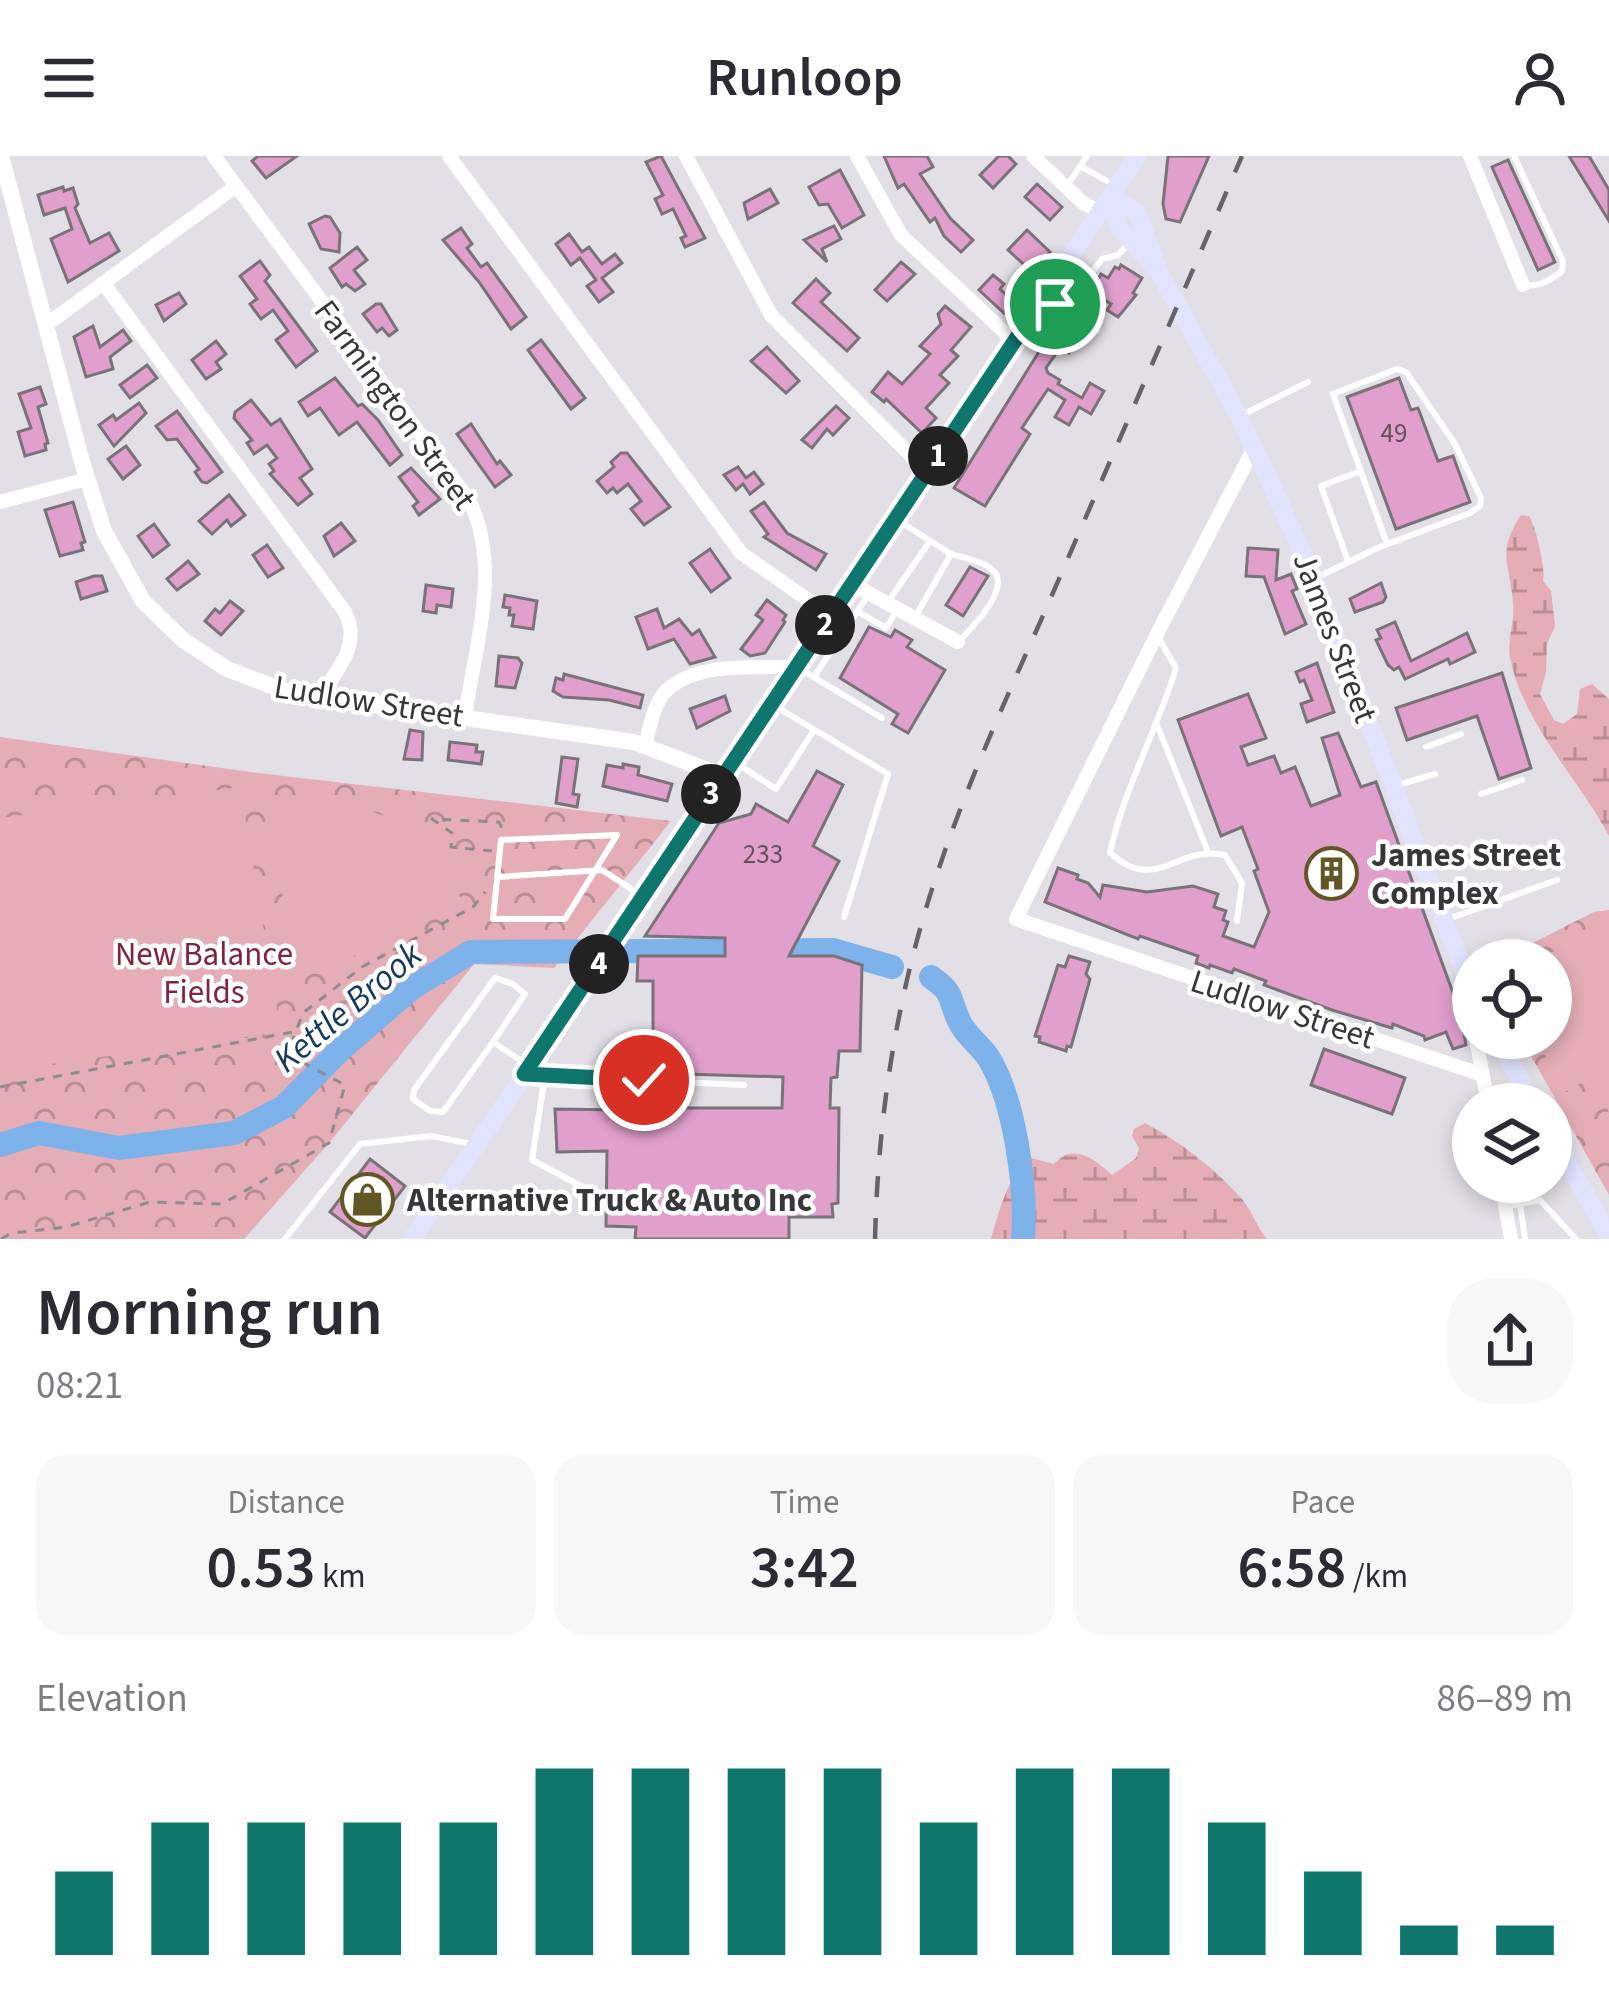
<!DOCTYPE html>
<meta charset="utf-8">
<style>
body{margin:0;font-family:"Source Sans 3",sans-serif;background:#f7f7f7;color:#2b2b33;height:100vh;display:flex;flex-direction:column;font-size:45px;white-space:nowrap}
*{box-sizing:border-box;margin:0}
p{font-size:39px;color:#7c7c81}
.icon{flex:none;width:66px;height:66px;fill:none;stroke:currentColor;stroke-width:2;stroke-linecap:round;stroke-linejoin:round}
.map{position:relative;height:1083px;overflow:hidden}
.sheet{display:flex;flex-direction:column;background:#fff;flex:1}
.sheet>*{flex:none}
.fabs{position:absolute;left:1452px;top:783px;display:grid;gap:24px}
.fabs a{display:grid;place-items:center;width:120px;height:120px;border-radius:50%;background:#fff;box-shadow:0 6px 18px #0003;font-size:60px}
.pin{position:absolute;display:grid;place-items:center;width:102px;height:102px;color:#fff;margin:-51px;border:6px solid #fff;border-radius:50%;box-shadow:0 3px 12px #0007}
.km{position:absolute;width:60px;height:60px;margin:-30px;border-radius:50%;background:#222;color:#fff;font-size:33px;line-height:60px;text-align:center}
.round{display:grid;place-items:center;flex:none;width:126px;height:126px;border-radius:48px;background:#f7f7f7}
.headline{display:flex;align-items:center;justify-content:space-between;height:204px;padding:0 36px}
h1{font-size:66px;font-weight:600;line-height:90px}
.stats{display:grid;grid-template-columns:repeat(3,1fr);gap:18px;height:204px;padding:12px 36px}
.stats div{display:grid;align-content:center;border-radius:30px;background:#f7f7f7;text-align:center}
.stats b{font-size:60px;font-weight:600}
.stats small{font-size:33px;font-weight:400}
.stats p{font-size:33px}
.chart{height:336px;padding:24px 36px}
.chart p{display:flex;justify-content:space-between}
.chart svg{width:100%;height:216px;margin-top:12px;stroke:#0f766e;stroke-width:6}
header{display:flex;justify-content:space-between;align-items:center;height:156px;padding:0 36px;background:#fff;font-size:54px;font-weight:600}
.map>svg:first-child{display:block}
.wetland{fill:url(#wetland-marsh)}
.park{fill:url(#park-crowns)}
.pitch{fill:#e5aeb6}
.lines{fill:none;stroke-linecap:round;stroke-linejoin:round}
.river{stroke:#7eb2ea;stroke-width:24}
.building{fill:#e19fcc;stroke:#797377;stroke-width:3}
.path{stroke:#8e8c90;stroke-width:3;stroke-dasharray:9 9;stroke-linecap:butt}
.service{stroke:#fff;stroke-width:6}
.minor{stroke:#fff;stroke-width:14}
.tertiary{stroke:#fff;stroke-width:16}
.secondary{stroke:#e2e4ff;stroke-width:18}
.rail{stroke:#656367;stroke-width:4.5;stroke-dasharray:21 21;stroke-linecap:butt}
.route-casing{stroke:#fff;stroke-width:24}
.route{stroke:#0f766e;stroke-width:15}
.labels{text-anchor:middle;stroke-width:9;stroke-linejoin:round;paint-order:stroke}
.number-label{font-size:27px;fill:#62505d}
.street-label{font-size:33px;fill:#373638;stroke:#fff}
.poi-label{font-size:33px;font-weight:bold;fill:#373638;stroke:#fff;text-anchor:start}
.park-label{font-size:33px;fill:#80233c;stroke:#fff}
.water-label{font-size:36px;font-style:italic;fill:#12385c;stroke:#fff}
</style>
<header><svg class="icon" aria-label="menu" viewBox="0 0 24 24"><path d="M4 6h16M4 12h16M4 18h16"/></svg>Runloop<svg class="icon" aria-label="person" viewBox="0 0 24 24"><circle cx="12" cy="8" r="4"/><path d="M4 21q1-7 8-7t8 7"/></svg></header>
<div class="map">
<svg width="1609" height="1083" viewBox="0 0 1609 1083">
<defs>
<pattern id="wetland-marsh" width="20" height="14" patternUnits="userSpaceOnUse" patternTransform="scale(3)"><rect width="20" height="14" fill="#e5aeb6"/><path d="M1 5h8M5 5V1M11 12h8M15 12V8" fill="none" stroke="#ba8e95"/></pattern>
<pattern id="park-crowns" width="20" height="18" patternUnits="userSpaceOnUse" patternTransform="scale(3)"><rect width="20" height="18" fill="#e5aeb6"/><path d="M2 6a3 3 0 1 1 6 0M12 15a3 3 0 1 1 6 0" fill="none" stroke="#ba8e95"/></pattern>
</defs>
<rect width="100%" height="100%" fill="#e3dfe6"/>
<g class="wetland">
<path d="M 1521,359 L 1529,360 C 1536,371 1546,413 1543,425 L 1551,435 L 1555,470 L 1547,488 L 1546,516 L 1540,538 L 1554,564 L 1563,568 L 1577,558 L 1580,533 L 1592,528 L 1609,543 L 1609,680 C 1578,621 1524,570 1510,502 C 1507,484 1515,465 1513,447 C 1510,407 1496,397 1521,359 Z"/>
<path d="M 1145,967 C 1181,986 1214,1012 1242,1043 C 1252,1055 1257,1071 1267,1083 L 991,1083 C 998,1056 1009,1021 1027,1001 L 1054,1008 C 1074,986 1094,1003 1112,1019 L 1136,1002 L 1139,992 L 1132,980 L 1134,973 Z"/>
</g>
<g class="park">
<polygon points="0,581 258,617 671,665 554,812 474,808 329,987 244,1083 0,1083"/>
<polygon points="1609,754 1609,1039 1521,882 1551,882 1551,804 1499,804 1594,756"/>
</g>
<g class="pitch">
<polygon points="240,631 281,876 0,915 0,662"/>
<polygon points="363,653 428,674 462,745 324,816 253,684 276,656"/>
<polygon points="1609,781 1609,959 1601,916 1561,938 1538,882 1551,882 1551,804 1521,804"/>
</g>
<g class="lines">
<g class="river">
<path d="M 931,821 C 955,838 948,841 959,865 C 965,879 980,889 988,901 C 1015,944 1027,1033 1023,1083"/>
<polyline points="0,989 39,977 119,992 234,977 284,951 339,895 412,832 471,796 833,794 892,811"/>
</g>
</g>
<g class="building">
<polygon points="258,0 297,0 266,22 252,5"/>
<polygon points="661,0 705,82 685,91 681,82 686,80 673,53 662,58 655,43 663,39 646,6"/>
<polygon points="884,0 927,0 933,11 920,18 950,62 973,84 961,96 944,80 935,62 930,66 904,28 898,32"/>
<polygon points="999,0 1008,0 1016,8 993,32 980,19"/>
<polygon points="1168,0 1209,0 1180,66 1166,63 1163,48"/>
<polygon points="1569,0 1589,0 1609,34 1609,65"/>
<polygon points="1508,4 1555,106 1538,114 1492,11"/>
<polygon points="840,14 864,59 842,72 828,48 819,49 809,31"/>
<polygon points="1037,28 1062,51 1050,64 1025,41"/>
<polygon points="63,31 64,35 73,32 78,48 75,52 90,87 109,77 119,95 68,126 51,83 72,73 65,52 44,59 38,39"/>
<polygon points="770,33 778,47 748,63 744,47"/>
<polygon points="325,60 330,61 340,77 339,96 321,93 309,68"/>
<polygon points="834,70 841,83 822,93 827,106 804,84"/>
<polygon points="461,72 472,88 467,92 481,111 487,107 526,161 511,173 479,126 443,84"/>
<polygon points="1027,74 1050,96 1032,116 1008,94"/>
<polygon points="569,78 582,96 589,91 602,108 615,98 622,107 602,122 613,136 599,146 587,130 596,124 580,102 571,109 556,88"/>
<polygon points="357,91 367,104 354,114 365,128 355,135 346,128 342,131 330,112"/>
<polygon points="260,105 270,119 265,125 317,195 296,211 276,184 288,175 273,154 261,163 250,148 257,143 240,120"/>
<polygon points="901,106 915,118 887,145 875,134"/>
<polygon points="1121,109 1142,122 1133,137 1136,139 1118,161 1107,154 1111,148 1091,135 1101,118 1108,122 1115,111 1119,113"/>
<polygon points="993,119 1004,128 1000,133 1014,146 1004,157 979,134"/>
<polygon points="816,123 830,137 821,146 859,182 847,195 793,147"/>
<polygon points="179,137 186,148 164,165 156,149"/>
<polygon points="376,148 381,148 397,174 389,180 382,172 377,176 363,158"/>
<polygon points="945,150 971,171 951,194 958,200 940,219 949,227 926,252 936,262 922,277 886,243 884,246 872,236 888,216 902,228 930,198 920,190 941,168 938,158"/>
<polygon points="93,170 100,191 123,174 131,185 110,201 113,213 86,221 74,181"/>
<polygon points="1055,170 1077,185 1069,197 1060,192 1046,212 1048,217 1060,224 1058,228 1082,242 1090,227 1104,235 1091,258 1079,251 1069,269 1055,261 1065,244 1048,233 1022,272 1030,278 985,350 954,332"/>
<polygon points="541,184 585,242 571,253 528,194"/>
<polygon points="216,185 226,198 216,206 221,213 206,223 192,204"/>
<polygon points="767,191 799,225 786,237 751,205"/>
<polygon points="147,209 157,222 130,242 120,229"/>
<polygon points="335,222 358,250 362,248 378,264 402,299 390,309 357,266 339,279 320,252 308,260 299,246"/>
<polygon points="1399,222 1411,254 1418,252 1438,305 1453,300 1470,346 1396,373 1347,241"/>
<polygon points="40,231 46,248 38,251 48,287 45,288 46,294 25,300 18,276 31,272 19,238"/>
<polygon points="251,244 271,269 280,263 312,313 300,322 312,338 298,349 270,318 274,315 269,308 277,302 267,289 254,298 247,287 252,284 234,262 235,256"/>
<polygon points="139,247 146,257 114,290 99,269 113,259 116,264"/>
<polygon points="836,250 849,262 833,279 827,273 812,292 802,284"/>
<polygon points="177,255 222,316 207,327 202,326 195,316 199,313 177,283 167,284 156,270"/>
<polygon points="471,268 497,308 500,305 511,319 495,331 457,278"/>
<polygon points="126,290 140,309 123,323 108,303"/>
<polygon points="621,297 627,297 670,351 644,369 631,353 641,345 628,328 617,337 613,332 607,337 597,325 614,311 611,306"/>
<polygon points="738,311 746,322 754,316 763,328 750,338 743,328 736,334 724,319"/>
<polygon points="411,312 440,343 419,359 413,350 418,346 399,321"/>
<polygon points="229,339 245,359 231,370 227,364 212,378 199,365"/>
<polygon points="73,346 85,386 81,387 83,394 60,400 45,354"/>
<polygon points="764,346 787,377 826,398 816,414 764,381 768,378 751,355"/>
<polygon points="341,367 355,385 334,400 324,380"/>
<polygon points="154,368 169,389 153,401 138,380"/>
<polygon points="267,389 283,412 268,421 253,399"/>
<polygon points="1248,392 1278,394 1276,424 1291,418 1297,433 1292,435 1306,468 1285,478 1264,421 1246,420"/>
<polygon points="710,393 730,422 711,436 690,407"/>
<polygon points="188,405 199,418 177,434 167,423"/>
<polygon points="970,411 988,420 963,460 946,449"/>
<polygon points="94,420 102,420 107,435 81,443 76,426"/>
<polygon points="1381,427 1386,441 1383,446 1355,456 1350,443"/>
<polygon points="426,429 453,433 451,451 437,449 436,457 423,455"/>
<polygon points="505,439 537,445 533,473 512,470 514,459 509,459 510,452 503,451"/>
<polygon points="767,444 786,459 783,464 785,466 765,497 750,500 741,493 763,464 756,459"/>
<polygon points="230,445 243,455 221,479 205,465 215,453 220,457"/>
<polygon points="657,453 664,472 679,463 692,479 699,474 715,501 690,508 674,483 648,493 636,461"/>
<polygon points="1395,466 1411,505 1467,477 1475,496 1450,508 1448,503 1405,523 1399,511 1394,514 1388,509 1376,484 1381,482 1377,474"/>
<polygon points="869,471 891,481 895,474 912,484 907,491 945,514 908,577 892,568 898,558 840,522"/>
<polygon points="499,500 518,502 522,507 515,532 496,530"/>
<polygon points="1317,507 1334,556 1307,566 1301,548 1312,544 1304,524 1300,526 1296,516"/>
<polygon points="1502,517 1531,612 1499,623 1477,560 1407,584 1396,552"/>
<polygon points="564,518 643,539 640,552 609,544 563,541 553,535 556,522 563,524"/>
<polygon points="1248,538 1266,582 1241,591 1248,609 1274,600 1281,617 1295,611 1311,650 1340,639 1322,582 1338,577 1361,631 1376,626 1460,856 1466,889 1453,893 1446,876 1425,884 1424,880 1393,868 1392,872 1332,854 1264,829 1266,825 1234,813 1232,817 1210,809 1209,812 1196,807 1198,800 1140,780 1138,783 1045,746 1058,712 1078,719 1077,723 1088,727 1100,741 1103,729 1147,736 1193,730 1218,738 1214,751 1226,755 1223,764 1228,766 1223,780 1254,791 1269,756 1254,715 1258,713 1242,671 1221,680 1178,564"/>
<polygon points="725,540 730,555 697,572 690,553"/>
<polygon points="410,574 423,576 422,604 404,603"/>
<polygon points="450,586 477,589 476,596 483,596 481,608 448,604"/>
<polygon points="562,601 578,603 573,638 579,639 577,651 556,647"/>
<polygon points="623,608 639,611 638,619 672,628 667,645 603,630 607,609 623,612"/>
<polygon points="817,615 843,629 813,690 839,705 789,800 834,800 862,809 860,895 839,895 837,921 831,922 830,952 839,952 838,1047 832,1048 833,1061 789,1061 789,1083 635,1083 636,1071 606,1070 607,995 557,996 555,953 625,954 625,948 657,948 658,952 782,952 783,921 653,917 653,825 637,825 638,800 725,800 725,782 645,780 719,667 751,658 756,648 788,666"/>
<polygon points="1069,800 1090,806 1086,818 1090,823 1071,891 1067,890 1066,895 1039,886 1040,881 1035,880 1058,809 1065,811"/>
<polygon points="1324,893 1405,922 1392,958 1311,929"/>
<polygon points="370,1003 405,1030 365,1082 330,1056"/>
</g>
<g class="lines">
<g class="path">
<polyline points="492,695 451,691 452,677 432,663 499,666 503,675"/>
<polyline points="0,931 293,876"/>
<polyline points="1,1083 12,1077 66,1071 150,1046 222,1048 329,987 345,929 287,898 303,857 362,811 473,751 485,736"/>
</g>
<g class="service">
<path d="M 1514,0 L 1563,105 L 1562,115 C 1549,125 1540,131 1523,129"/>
<polyline points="1080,10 1116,30"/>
<polyline points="1066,31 1087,0"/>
<polyline points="1047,143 1097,175"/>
<polyline points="1064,154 1102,103 1118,99 1129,87"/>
<polyline points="1242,259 1308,226"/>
<polyline points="899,365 951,398 914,463"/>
<path d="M 951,398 C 964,402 989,406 996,418 C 1006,437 972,472 960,484"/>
<polyline points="1348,405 1321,330 1361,315"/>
<polyline points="1318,421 1377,392 1470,357 1480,350 1481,342 1455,288 1406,216 1397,213 1333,238 1387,388"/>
<polyline points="888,446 930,385"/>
<polyline points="857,455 886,472 897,454"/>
<path d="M 1158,481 L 1176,512 C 1157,575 1124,632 1110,697 C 1158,739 1176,688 1225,699 L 1242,727 L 1237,765"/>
<polyline points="800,513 882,562"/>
<polyline points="814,521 868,439"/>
<polyline points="775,550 888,618 844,761"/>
<polyline points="1158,571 1208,696"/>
<polyline points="1426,591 1461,578"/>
<polyline points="736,607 776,633 814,574"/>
<polyline points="1398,629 1435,618"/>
<polyline points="1481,638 1522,624"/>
<polygon points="617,679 565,763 493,763 501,684"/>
<polyline points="497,721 602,714 642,740"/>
<polyline points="1448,763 1557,724"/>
<polyline points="493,886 525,838 513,828 495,822 414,934 413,943 430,955 443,956 493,886 526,908"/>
<polyline points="527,919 744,929"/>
<polyline points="545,919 532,1004 583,1031"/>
<polyline points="1520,1048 1525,1083"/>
<polyline points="1509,1050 1540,1044 1576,1083"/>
<polyline points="285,1083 360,988 431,980 472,988"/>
</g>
<g class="minor">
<path d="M 214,0 L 469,344 C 502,409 475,491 465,560"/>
<polyline points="449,0 741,397 831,460"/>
<polyline points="686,0 771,159 927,316"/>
<polyline points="857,0 901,79 1015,186"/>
<polyline points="1033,0 1083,47 1102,57"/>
<polyline points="1470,0 1523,129"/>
<path d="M 104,128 L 345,456 C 362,490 337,513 319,542"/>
<polyline points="46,169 236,30"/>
<polyline points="1254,292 1157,478 1016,763 1483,919"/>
<polyline points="0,346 87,323"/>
<polyline points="852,428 958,486"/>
<path d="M 645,589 C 650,572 653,548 666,535 C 696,505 758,512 797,511"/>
<polyline points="1468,833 1473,864"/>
<polyline points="1476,882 1488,948"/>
<polyline points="1501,1026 1511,1083"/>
</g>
<polyline class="tertiary" points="1,0 82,306 104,375 143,445 183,484 227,513 290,537 634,586 723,620"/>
<g class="secondary">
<polyline points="1113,42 1137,56 1159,116 1239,260 1310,412 1473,839"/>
<polyline points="1113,42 1117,69 1155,112"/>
<polyline points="1496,882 1534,948"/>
<polyline points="1501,948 1519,941 1532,944"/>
<polyline points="1551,978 1609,1080"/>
<polyline points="412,1083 617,784 1137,0"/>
</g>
<path class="rail" d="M 875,1083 C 878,958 897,837 937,718 C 971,615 1019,516 1062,416 C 1122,278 1182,139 1242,0"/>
</g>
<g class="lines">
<defs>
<polyline id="route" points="644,924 524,918 1044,141 1055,148"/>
</defs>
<use href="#route" class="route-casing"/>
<use href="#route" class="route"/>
</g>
<defs>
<symbol id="building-ring" viewBox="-11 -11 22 22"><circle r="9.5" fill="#fff" stroke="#625724" stroke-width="1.5"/><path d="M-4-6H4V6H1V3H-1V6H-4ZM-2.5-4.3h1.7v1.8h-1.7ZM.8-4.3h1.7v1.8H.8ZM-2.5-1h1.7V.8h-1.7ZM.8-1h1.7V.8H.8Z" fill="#625724"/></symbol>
<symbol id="shop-ring" viewBox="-11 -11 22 22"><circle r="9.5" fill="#fff" stroke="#625724" stroke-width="1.5"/><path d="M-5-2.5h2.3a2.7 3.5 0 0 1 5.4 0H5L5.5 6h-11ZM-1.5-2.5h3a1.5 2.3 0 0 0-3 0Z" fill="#625724"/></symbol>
</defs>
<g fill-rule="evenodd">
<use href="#building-ring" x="1302" y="688" width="59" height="59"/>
<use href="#shop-ring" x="338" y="1014" width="59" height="59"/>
</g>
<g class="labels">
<g class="number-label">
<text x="1394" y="286">49</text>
<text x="763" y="707">233</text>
</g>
<g class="street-label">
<text transform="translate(396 248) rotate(54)" y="12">Farmington Street</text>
<text transform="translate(1336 481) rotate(69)" y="12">James Street</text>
<text transform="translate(369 544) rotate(9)" y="12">Ludlow Street</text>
<text transform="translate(1283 852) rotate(18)" y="12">Ludlow Street</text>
</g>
<g class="poi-label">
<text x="1371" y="710">James Street<tspan x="1371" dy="38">Complex</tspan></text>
<text x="407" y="1055">Alternative Truck &amp; Auto Inc</text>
</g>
<g class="park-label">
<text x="204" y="809">New Balance<tspan x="204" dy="38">Fields</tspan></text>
</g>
<g class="water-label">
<text transform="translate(347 850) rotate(-40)" y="13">Kettle Brook</text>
</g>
</g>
</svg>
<div class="fabs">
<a><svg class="icon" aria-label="locate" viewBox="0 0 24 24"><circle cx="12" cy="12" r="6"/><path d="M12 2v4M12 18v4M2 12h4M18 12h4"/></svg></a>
<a><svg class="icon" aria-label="layers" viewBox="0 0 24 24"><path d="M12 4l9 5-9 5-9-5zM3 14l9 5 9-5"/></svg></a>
</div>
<div class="pin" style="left:1055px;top:148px;background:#1e9e55"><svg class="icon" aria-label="arrive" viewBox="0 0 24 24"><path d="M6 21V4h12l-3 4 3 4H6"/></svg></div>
<div class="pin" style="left:644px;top:924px;background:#d93025"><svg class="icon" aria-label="check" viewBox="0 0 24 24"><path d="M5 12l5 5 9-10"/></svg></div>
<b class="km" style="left:938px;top:300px">1</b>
<b class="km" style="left:825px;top:469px">2</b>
<b class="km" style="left:711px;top:638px">3</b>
<b class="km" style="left:599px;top:808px">4</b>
</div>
<section class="sheet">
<div class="headline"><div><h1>Morning run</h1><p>08:21</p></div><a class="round"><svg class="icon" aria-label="share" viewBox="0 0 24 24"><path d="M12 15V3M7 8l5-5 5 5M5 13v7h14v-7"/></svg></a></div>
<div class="stats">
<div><p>Distance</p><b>0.53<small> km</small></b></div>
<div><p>Time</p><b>3:42</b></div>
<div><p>Pace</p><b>6:58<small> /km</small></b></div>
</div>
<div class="chart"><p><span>Elevation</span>86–89 m</p>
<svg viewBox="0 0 160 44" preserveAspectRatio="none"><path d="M5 44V27M15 44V17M25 44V17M35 44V17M45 44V17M55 44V6M65 44V6M75 44V6M85 44V6M95 44V17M105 44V6M115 44V6M125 44V17M135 44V27M145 44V38M155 44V38"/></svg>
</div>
</section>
